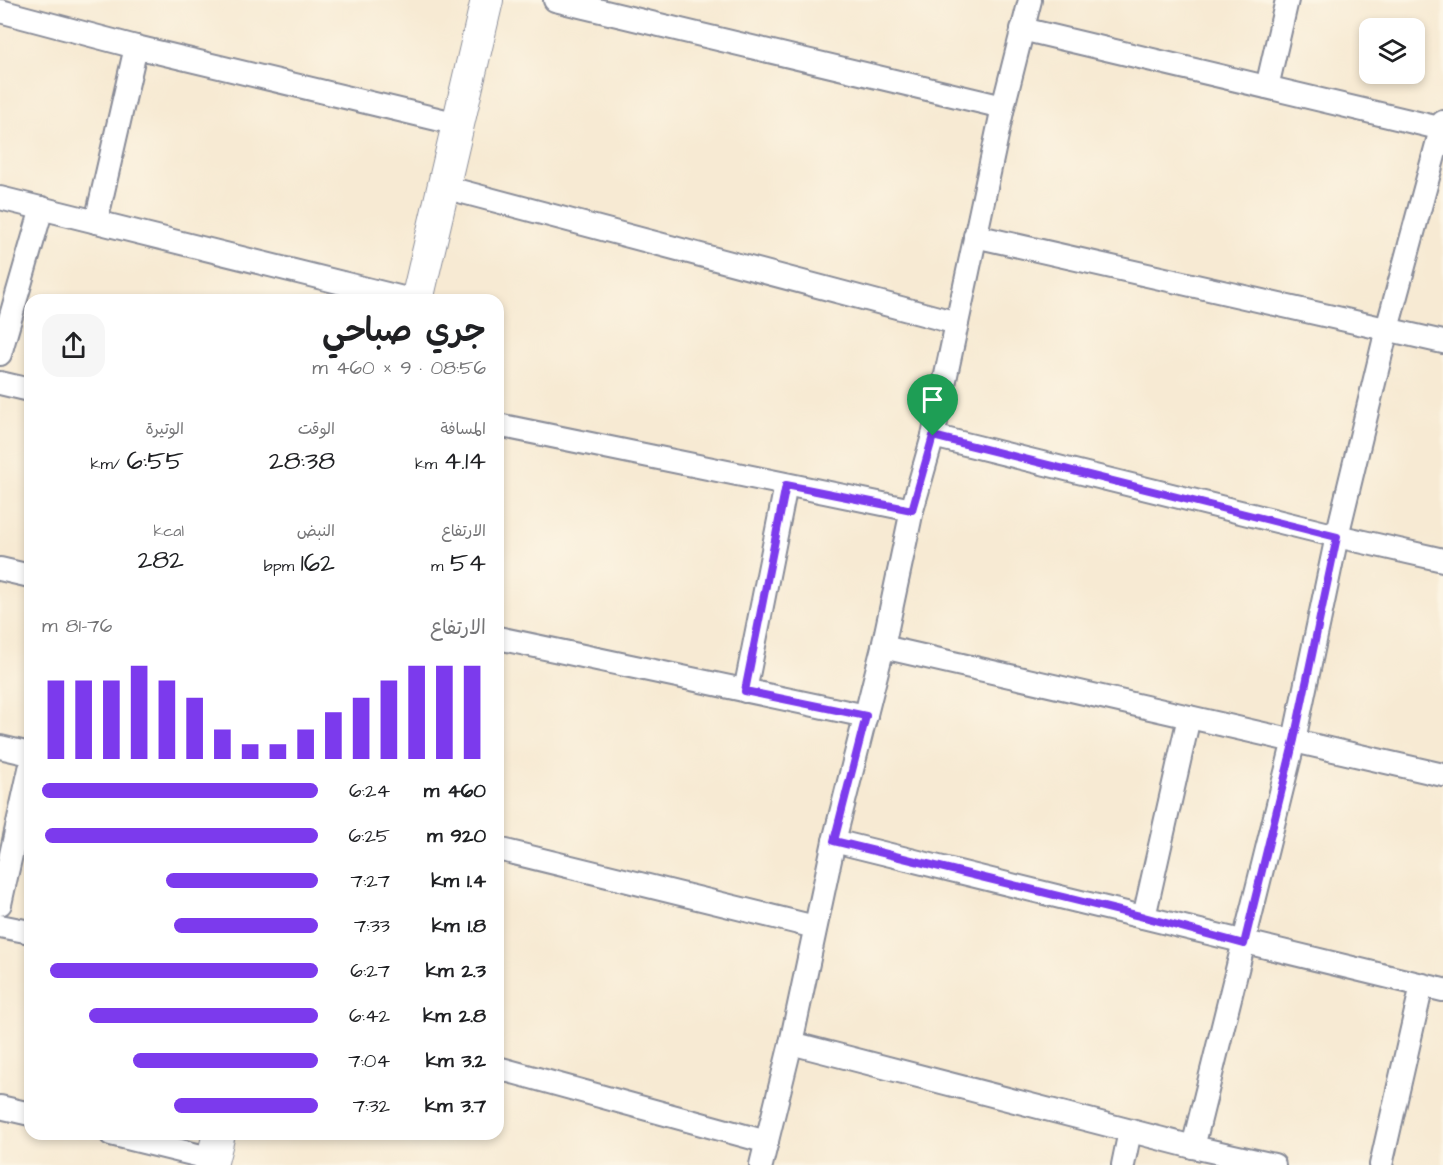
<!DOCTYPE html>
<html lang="ar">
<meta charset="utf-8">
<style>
body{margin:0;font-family:"Architects Daughter","Playpen Sans Arabic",sans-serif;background:#f6f6f6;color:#202124;direction:rtl;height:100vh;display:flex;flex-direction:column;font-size:22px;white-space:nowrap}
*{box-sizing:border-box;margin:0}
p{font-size:20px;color:#757577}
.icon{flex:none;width:33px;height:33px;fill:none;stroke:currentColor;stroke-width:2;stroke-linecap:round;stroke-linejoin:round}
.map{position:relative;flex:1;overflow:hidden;direction:ltr}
.panel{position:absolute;left:24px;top:294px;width:480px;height:846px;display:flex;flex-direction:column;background:#fff;border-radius:18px;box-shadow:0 3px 9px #0003;direction:rtl}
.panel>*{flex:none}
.buttons{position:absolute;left:1359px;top:18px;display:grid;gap:12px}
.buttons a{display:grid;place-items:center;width:66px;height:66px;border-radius:12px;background:#fff;box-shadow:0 3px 9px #0003;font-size:30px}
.pin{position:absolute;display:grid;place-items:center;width:51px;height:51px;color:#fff;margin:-62px -26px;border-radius:50% 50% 50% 0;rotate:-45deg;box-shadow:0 0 6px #0007}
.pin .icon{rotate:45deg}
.round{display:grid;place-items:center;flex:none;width:63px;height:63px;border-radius:18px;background:#f6f6f6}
.head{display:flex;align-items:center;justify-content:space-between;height:102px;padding:0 18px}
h1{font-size:33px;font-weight:600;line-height:45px}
.figures{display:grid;grid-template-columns:repeat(3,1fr);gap:9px;height:102px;padding:6px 18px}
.figures div{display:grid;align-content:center}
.figures b{font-size:26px;font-weight:600}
.figures small{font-size:16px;font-weight:400}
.figures p{font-size:16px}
.chart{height:168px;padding:12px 18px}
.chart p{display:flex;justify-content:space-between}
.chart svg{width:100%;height:108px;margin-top:6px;stroke:#7c3aed;stroke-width:6}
ul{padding:0 18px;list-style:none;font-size:20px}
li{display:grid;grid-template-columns:96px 72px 1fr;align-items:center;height:45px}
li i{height:15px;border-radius:8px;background:#7c3aed}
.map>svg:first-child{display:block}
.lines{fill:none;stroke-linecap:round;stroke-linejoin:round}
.minor-casing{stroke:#898c98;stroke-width:26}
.secondary-casing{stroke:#898c98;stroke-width:34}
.minor{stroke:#fff;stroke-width:22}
.secondary{stroke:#fff;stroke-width:32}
.route-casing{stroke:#fff;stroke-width:12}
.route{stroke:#7c3aed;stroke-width:8}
</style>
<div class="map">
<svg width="1443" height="1165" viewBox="0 0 1443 1165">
<rect width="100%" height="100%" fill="#fcf5e5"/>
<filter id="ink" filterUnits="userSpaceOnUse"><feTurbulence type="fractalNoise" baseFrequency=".0167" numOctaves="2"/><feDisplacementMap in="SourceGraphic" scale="12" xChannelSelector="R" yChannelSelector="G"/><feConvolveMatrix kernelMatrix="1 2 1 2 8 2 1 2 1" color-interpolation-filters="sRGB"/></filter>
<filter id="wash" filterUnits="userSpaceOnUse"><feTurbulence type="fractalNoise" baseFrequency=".008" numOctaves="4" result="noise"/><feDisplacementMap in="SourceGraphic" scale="24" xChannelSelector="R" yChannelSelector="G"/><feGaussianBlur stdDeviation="1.35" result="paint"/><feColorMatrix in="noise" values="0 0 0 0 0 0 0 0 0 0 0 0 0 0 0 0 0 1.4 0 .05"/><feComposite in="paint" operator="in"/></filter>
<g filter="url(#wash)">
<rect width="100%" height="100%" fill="#f7ead3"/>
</g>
<g filter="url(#ink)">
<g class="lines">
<defs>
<g id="minor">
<polyline points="555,0 1003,107"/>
<polyline points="0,11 136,47 458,124"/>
<polyline points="1022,29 1443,129"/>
<polyline points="1267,87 1287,0"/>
<polyline points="444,187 957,323"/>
<polyline points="0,198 411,300"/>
<polyline points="96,222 136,47"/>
<polyline points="975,236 1443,342"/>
<polyline points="0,354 42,208"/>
<polyline points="0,383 30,390"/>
<polyline points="498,425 912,510"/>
<polyline points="933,436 1337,536 1443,560"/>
<polyline points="0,569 30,576"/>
<polyline points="498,638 866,716"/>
<polyline points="883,647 1443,775"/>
<polyline points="745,691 786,485"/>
<polyline points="0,747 30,754"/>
<path d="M 834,841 C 1037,891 1239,942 1443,990"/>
<polyline points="498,849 815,927"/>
<polyline points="0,904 30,769"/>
<polyline points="1144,917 1189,717"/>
<polyline points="0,926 30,932"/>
<polyline points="791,1043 1193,1147 1274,1165"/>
<polyline points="498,1068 767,1142"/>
<polyline points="0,1107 30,1114"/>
<polyline points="111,1134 213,1159"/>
<polyline points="1193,1147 1294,740 1337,536 1387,329 1443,122"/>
<polyline points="761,1165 791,1043 834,841 883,647 912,510 933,436 1003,107 1030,0"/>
<polyline points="1123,1165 1130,1131"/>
<polyline points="1381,1165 1422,985"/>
</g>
<g id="secondary">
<polyline points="417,300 487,0"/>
<polyline points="211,1165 219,1134"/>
</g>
</defs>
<use href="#minor" class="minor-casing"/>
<use href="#secondary" class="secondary-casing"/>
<use href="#minor" class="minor"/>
<use href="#secondary" class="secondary"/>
</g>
</g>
<g class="lines" filter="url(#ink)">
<defs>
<polygon id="route" points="933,436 1337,537 1294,740 1244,944 1144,917 834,841 866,716 745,691 786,485 912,510"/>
</defs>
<use href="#route" class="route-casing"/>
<use href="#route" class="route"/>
</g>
</svg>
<div class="buttons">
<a><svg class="icon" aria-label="layers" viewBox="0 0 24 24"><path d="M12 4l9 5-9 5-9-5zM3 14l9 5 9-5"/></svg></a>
</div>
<div class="pin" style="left:933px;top:436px;background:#1e9e55"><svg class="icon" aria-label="arrive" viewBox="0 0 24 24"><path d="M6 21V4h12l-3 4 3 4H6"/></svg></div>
<section class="panel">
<div class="head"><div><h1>جري صباحي</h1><p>08:56 · 9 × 460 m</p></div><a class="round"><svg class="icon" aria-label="share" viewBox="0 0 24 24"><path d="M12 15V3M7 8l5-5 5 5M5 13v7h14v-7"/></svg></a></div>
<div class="figures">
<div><p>المسافة</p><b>4.14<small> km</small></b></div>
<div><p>الوقت</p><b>28:38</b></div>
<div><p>الوتيرة</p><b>6:55<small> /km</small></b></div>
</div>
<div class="figures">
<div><p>الارتفاع</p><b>54<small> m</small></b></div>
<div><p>النبض</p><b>162<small> bpm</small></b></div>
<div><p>kcal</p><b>282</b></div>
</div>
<div class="chart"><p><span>الارتفاع</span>76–81 m</p>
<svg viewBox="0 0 160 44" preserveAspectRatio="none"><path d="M5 44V12M15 44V12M25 44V12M35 44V6M45 44V12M55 44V19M65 44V32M75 44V38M85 44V38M95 44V32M105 44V25M115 44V19M125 44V12M135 44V6M145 44V6M155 44V6"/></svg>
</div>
<ul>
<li><b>460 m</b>6:24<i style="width:100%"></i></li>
<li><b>920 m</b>6:25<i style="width:99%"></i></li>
<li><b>1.4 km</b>7:27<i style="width:55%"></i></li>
<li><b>1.8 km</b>7:33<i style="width:52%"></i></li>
<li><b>2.3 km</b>6:27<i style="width:97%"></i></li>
<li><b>2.8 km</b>6:42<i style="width:83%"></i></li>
<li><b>3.2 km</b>7:04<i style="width:67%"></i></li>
<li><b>3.7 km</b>7:32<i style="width:52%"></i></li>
</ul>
</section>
</div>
